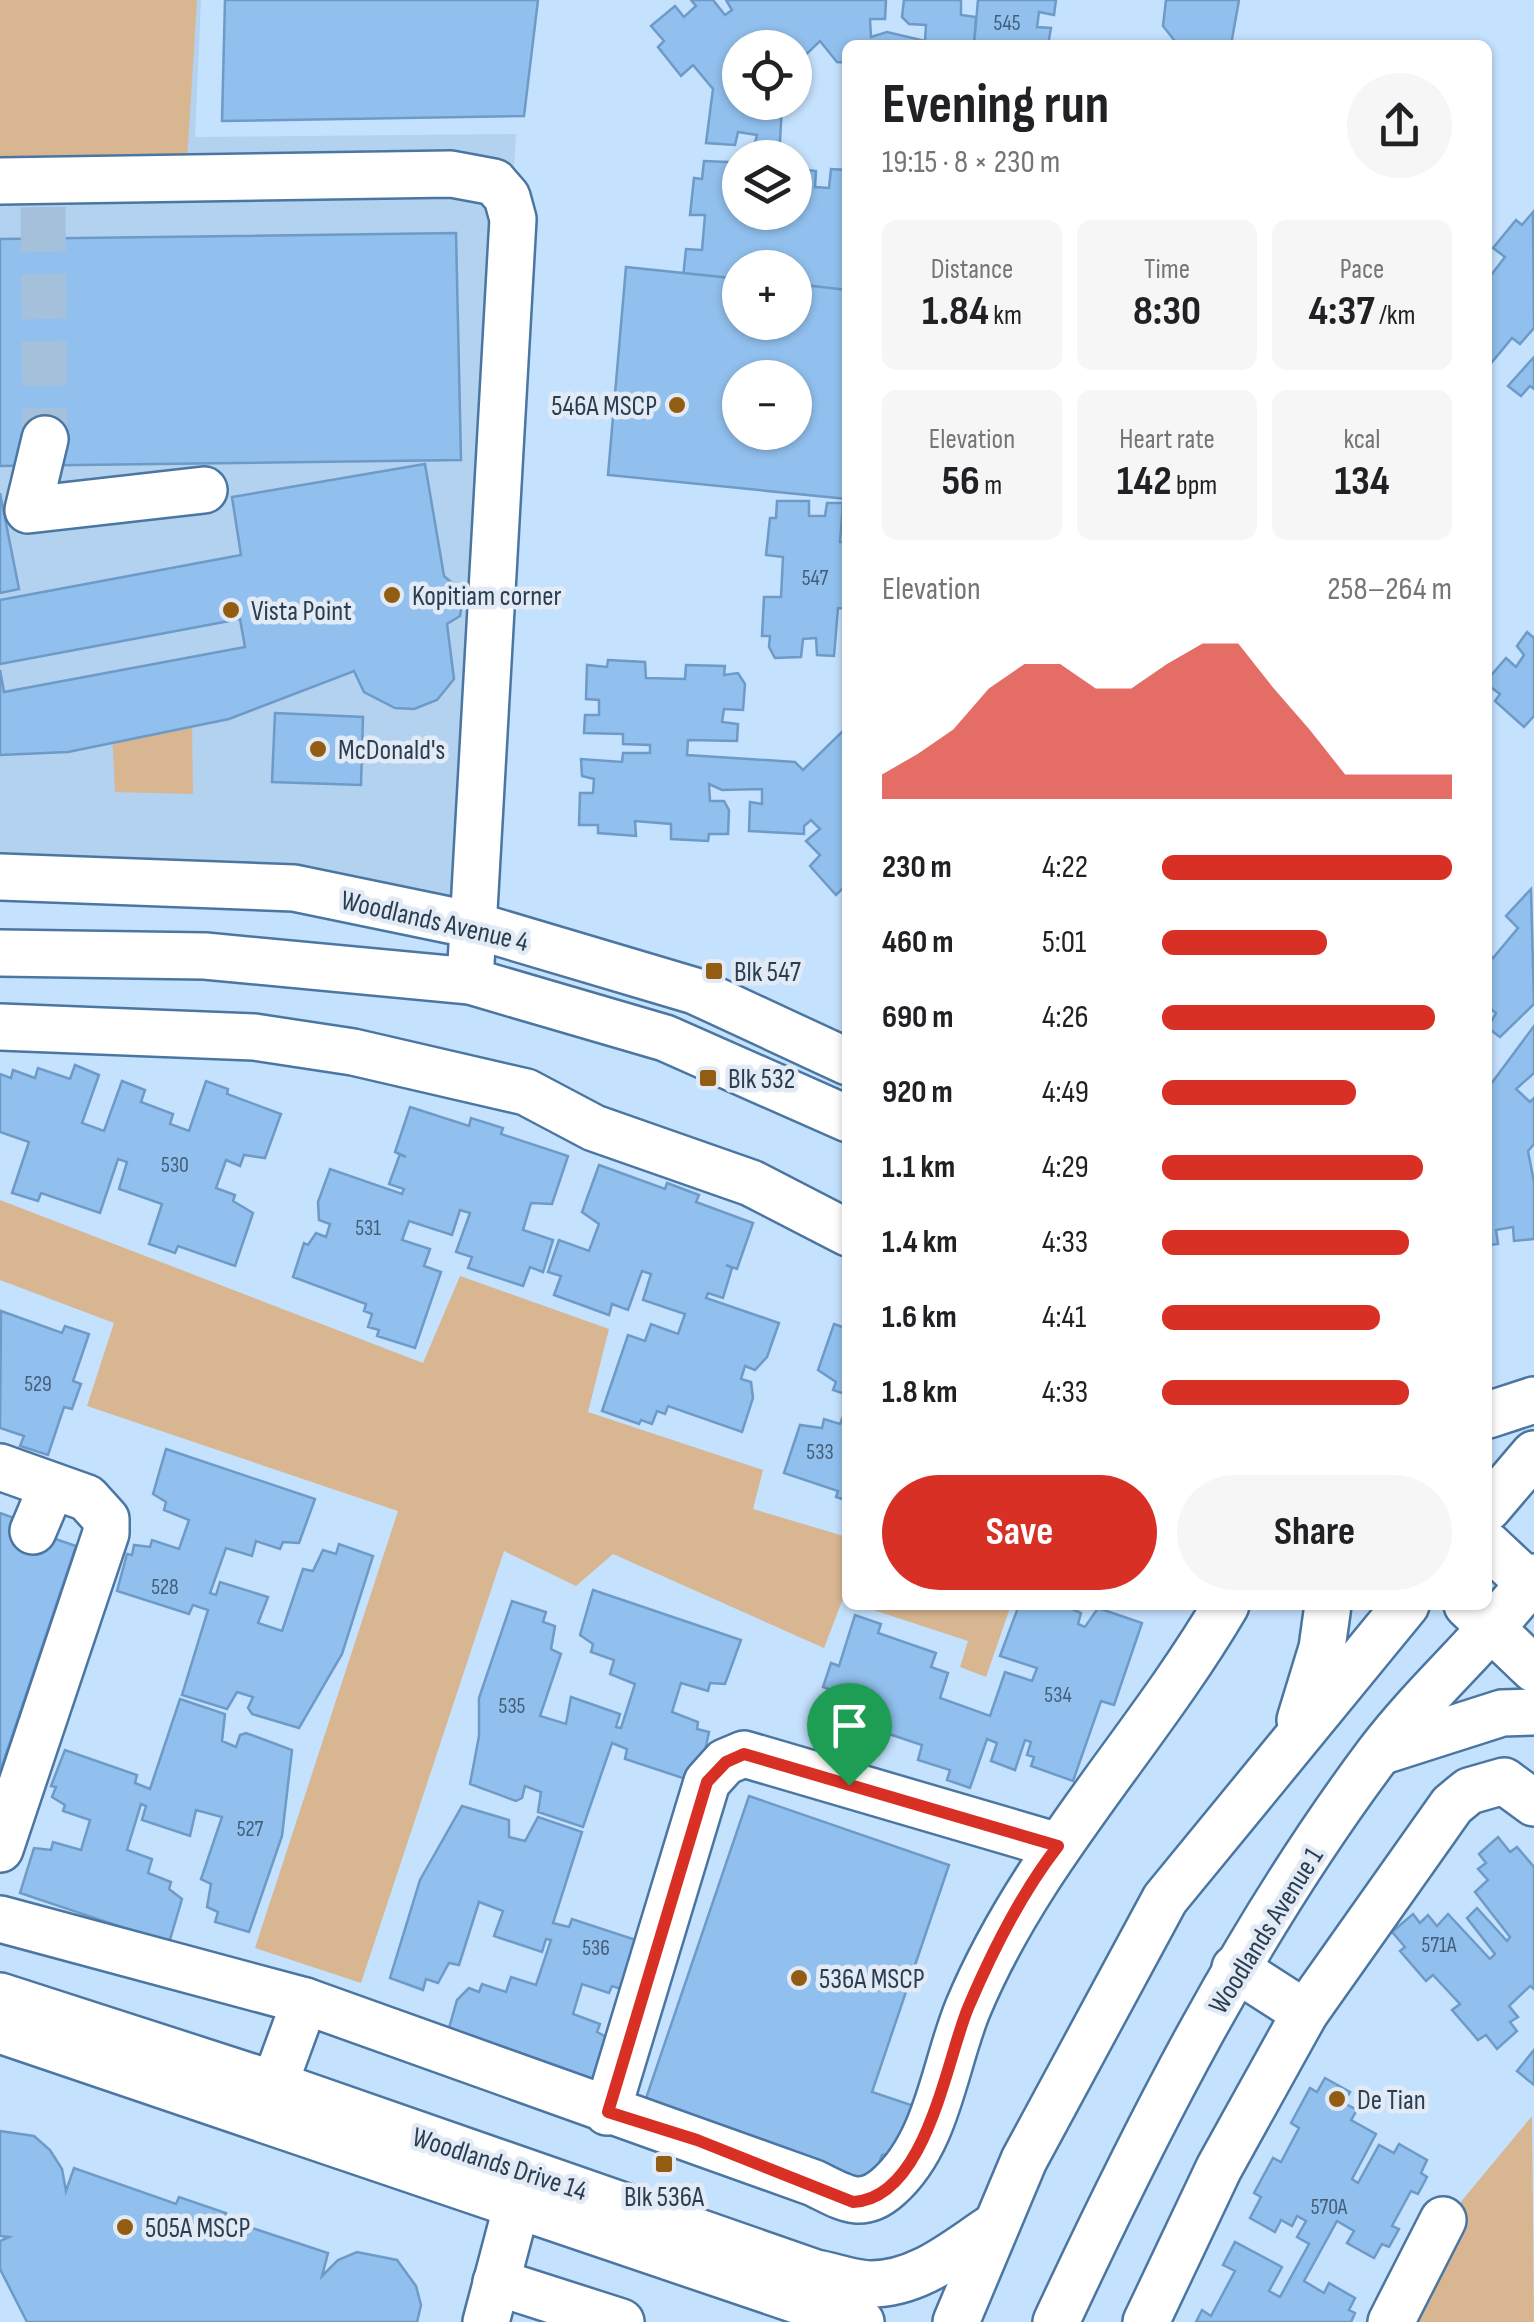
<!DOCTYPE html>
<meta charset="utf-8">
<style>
body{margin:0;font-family:"Sofia Sans Condensed",sans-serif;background:#f6f6f6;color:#202124;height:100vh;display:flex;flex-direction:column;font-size:38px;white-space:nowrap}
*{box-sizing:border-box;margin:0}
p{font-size:32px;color:#757577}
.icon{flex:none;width:55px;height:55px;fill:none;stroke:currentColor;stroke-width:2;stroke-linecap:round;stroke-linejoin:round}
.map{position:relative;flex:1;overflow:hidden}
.sheet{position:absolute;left:842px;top:40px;width:650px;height:1570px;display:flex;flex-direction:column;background:#fff;border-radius:15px;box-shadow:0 2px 8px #0004}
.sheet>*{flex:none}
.fabs{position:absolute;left:722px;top:30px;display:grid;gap:20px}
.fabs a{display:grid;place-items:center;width:90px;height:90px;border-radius:50%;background:#fff;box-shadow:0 2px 8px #0004;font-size:50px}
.pin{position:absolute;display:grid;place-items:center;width:85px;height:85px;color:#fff;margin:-102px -42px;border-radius:50% 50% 50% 0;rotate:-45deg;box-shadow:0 0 10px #0007}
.pin .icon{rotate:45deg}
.round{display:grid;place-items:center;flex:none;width:105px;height:105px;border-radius:52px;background:#f6f6f6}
.headline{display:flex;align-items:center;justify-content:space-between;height:170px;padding:0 40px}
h1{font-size:55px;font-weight:700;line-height:75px}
.metrics{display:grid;grid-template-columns:repeat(3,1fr);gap:15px;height:170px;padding:10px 40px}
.metrics div{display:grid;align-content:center;border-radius:15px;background:#f6f6f6;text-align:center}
.metrics b{font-size:42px;font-weight:700}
.metrics small{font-size:28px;font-weight:400}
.metrics p{font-size:28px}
.chart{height:280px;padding:20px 40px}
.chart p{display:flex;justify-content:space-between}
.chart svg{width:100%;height:180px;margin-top:10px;fill:#d93025;opacity:.7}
.cta{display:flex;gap:20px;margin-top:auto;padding:20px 40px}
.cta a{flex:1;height:115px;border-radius:60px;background:#d93025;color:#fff;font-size:40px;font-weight:700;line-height:115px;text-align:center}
.cta a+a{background:#f6f6f6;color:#202124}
ul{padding:0 40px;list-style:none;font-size:32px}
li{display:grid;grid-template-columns:160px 120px 1fr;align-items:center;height:75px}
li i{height:25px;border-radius:12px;background:#d93025}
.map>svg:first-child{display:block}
.built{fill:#b2d2f0}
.green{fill:#d8b692}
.building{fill:#91c0ee;stroke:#6d9ac7;stroke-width:2.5;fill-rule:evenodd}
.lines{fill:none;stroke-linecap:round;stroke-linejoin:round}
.minor-tunnel{stroke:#a5c0db;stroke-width:45;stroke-dasharray:45 22;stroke-linecap:butt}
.minor-casing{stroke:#4a76a1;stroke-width:50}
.minor{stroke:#fff;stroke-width:45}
.route-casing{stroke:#fff;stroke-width:20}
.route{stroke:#d93025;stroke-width:12}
.poi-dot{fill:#925d12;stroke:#e2ebf5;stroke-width:4}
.labels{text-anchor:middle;stroke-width:9;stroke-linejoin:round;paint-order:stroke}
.number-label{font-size:22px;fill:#445e78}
.poi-label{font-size:28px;fill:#2b3e51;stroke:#e2ebf5;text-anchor:start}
.street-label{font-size:28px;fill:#2b3e51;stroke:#e2ebf5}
</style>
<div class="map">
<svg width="1534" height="2322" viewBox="0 0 1534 2322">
<rect width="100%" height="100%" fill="#c4e1fd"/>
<polygon class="built" points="0,0 201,0 195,137 516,134 472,924 0,879"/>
<g class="green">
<polygon points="0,0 197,0 186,177 0,179"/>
<polygon points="192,721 193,794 115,792 112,732"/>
<polygon points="0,1200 423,1363 460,1276 609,1329 588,1412 763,1470 753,1509 847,1537 847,1602 842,1601 824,1648 613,1554 576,1586 504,1551 361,1983 255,1948 398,1511 87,1406 114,1323 0,1280"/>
<polygon points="858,1605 1011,1605 986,1677 960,1667 968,1641"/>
<polygon points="1532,2116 1534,2322 1394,2322 1445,2221"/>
</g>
<g class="building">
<polygon points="225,0 538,0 524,116 222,121"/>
<polygon points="691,0 713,0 725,15 732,10 726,0 886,0 885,19 870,19 871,37 887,32 925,41 926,25 909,24 902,17 904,0 961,0 961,15 976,17 974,45 848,45 848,63 837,62 820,41 795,65 795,48 740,48 740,102 782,106 779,158 751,158 757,135 738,132 735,145 706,143 713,89 693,65 681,76 658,47 664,41 651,26 675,6 684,17 696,6"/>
<polygon points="978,0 1056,0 1054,15 1039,12 1037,27 1051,28 1048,45 974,45"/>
<polygon points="1166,0 1239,0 1231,45 1178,45 1163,26"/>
<polygon points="704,161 728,162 738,171 740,212 792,217 799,169 816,171 815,187 829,188 831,169 848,170 845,327 813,326 814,309 798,309 795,321 795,268 776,268 777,253 770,252 768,268 740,268 740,314 734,313 736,301 721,299 719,314 687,308 690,288 682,288 686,249 702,250 705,215 690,215 694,178 702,179"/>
<polygon points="1533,212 1534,328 1520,344 1512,338 1488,367 1488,279 1505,257 1493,248 1516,220 1522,225"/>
<polygon points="456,233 461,460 0,466 0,239"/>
<path d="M 626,267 L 740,279 L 740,322 L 795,322 L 795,284 L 848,290 L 848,499 L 608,475 ZM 740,378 L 795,378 L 795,432 L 740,432 Z"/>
<polygon points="1534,357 1534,389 1530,386 1521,396 1508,386"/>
<polygon points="425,464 444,576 460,590 462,604 460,616 447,624 454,679 437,700 414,709 395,708 364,692 354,671 229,719 68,752 0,755 0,670 4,692 245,647 240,619 0,664 0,600 241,555 232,497"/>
<polygon points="0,493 19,589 0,593"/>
<polygon points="777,501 809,501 809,516 825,516 827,503 843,503 840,542 848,543 848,609 838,608 834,656 817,655 816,638 803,639 801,657 775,658 769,647 770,636 762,636 764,597 781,597 783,557 766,555 770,518 776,518"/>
<polygon points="1527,632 1534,638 1534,716 1524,727 1495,701 1500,694 1488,685 1488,679 1506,658 1516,667 1524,655 1517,646"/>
<polygon points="608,660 645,662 646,678 685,679 686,665 725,666 724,675 738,673 745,684 743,710 724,709 722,722 738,724 737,741 688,740 687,755 795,762 803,770 848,726 848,896 842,889 836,895 810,866 820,855 806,841 820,829 811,820 804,826 804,834 749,831 750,802 762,804 762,789 722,790 709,784 710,801 724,801 729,810 728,834 709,834 708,841 671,839 671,824 635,821 636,836 598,833 598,825 579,825 580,793 593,793 594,779 582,776 581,759 622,762 623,753 650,753 650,745 623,744 623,734 584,733 585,715 599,715 599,700 586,699 587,665 607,667"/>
<polygon points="275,713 363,717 361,785 272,782"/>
<polygon points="1531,889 1534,1004 1500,1037 1488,1028 1496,1013 1488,1007 1488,954 1493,958 1518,928 1506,916"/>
<polygon points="1534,1026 1534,1073 1516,1089 1530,1102 1534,1098 1534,1144 1528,1151 1534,1182 1534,1239 1514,1241 1513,1227 1496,1230 1498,1244 1488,1245 1488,1088"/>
<polygon points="75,1065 99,1075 82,1123 104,1131 122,1081 145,1090 141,1102 173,1114 170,1124 189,1131 206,1081 228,1089 227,1094 281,1114 265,1158 244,1155 240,1166 226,1160 216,1188 235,1195 233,1201 253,1213 235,1266 178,1246 175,1253 149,1244 162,1204 119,1189 127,1162 118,1159 100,1213 41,1193 38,1201 12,1193 29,1142 0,1132 0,1074 11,1078 13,1070 35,1078 38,1068 70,1079"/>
<polygon points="410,1107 469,1126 471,1118 503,1128 501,1134 568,1156 552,1204 531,1203 523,1230 553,1240 543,1272 530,1267 523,1286 468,1268 472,1257 456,1252 470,1213 460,1210 452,1235 409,1221 402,1240 430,1249 424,1266 441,1272 415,1348 377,1336 379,1330 368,1327 372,1314 364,1311 366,1304 293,1277 304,1243 308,1245 316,1233 326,1237 330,1224 319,1220 318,1202 330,1169 402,1194 404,1189 389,1184 400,1154 406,1157 395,1152"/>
<polygon points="599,1165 665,1189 667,1183 699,1195 696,1202 753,1223 737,1269 726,1265 732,1268 723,1298 708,1293 706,1298 779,1323 767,1357 755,1370 745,1366 741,1379 751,1382 753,1398 742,1432 668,1406 665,1414 657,1411 652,1424 641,1420 639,1424 602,1411 628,1335 645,1341 651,1324 678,1334 685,1314 643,1300 651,1274 642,1271 628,1310 612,1304 609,1315 554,1295 561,1276 548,1272 559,1240 589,1251 599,1224 582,1212"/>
<polygon points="1,1311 62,1333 65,1326 89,1334 73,1381 81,1384 72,1409 64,1407 48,1455 20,1446 24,1436 0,1428"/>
<polygon points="834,1324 848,1329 848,1395 833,1390 836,1382 818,1370"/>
<polygon points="848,1404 848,1501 836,1497 838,1491 784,1473 800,1425 822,1428 824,1419 840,1424"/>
<polygon points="166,1449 315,1499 299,1543 283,1542 280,1549 256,1541 252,1556 226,1548 210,1593 216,1595 220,1582 268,1597 258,1623 282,1631 303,1569 313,1571 323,1550 336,1554 339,1544 373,1556 342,1654 299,1728 252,1714 248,1708 253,1697 237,1692 227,1709 182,1695 208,1610 193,1605 189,1614 117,1591 127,1554 132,1555 134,1545 150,1547 152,1540 179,1549 189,1520 164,1510 166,1502 153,1494"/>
<polygon points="0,1513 14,1518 12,1524 76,1546 0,1772"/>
<polygon points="593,1590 741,1640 725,1684 710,1683 708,1691 681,1683 672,1712 698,1722 697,1729 709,1732 706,1746 711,1748 698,1783 625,1759 627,1749 612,1743 583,1827 538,1812 541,1792 525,1786 522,1798 516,1801 470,1784 479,1736 479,1698 512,1601 546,1612 543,1622 555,1626 551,1649 561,1654 540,1716 566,1724 571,1697 620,1714 616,1727 621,1728 635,1684 610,1674 614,1660 591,1652 593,1644 580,1635"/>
<polygon points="1019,1605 1076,1605 1074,1610 1081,1613 1078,1624 1085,1627 1098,1608 1142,1623 1114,1705 1101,1701 1073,1781 1031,1766 1034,1757 1027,1755 1031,1742 1025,1740 1015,1770 991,1761 997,1743 987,1739 970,1788 947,1780 950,1770 918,1760 922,1745 880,1731 877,1745 844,1734 840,1745 816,1737 831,1690 823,1687 831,1663 839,1666 855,1615 881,1624 878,1633 936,1653 931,1667 948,1673 940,1698 990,1716 1005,1672 1032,1681 1037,1668 1000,1656"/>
<polygon points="180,1699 225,1714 222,1741 236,1747 240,1735 246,1733 292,1750 282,1836 249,1932 215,1922 218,1912 207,1907 211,1884 201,1879 222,1817 196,1810 190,1836 142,1820 146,1806 141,1804 127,1850 152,1859 148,1873 171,1882 169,1889 182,1899 169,1943 20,1893 34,1848 51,1850 53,1842 81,1850 90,1820 63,1811 65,1805 52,1797 56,1787 51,1786 65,1750 137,1775 135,1783 150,1789"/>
<polygon points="749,1796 949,1865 872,2092 914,2106 899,2153 882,2155 868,2195 640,2116"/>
<polygon points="462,1806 509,1820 509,1837 525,1841 538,1817 582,1832 553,1923 569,1927 572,1919 645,1943 624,1990 612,1986 609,1993 582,1984 573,2014 600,2024 597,2032 612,2040 596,2084 447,2035 457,2000 469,1988 479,1992 482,1984 506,1992 511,1977 536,1985 551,1940 546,1939 542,1952 494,1936 503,1911 479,1902 459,1965 449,1963 438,1983 426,1979 423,1990 390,1978 420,1880"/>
<polygon points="1498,1837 1510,1852 1517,1847 1534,1867 1534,1989 1530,1986 1509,2006 1518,2017 1510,2022 1517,2031 1497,2049 1486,2035 1478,2040 1452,2010 1460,2004 1433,1975 1426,1981 1400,1951 1405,1947 1392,1932 1413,1914 1420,1923 1428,1915 1437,1926 1448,1914 1490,1959 1495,1954 1467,1918 1477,1908 1507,1941 1510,1937 1475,1892 1488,1880 1478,1869 1486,1863 1479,1854"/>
<polygon points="1534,2050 1534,2085 1517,2071"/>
<polygon points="1325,2078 1350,2092 1344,2103 1357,2110 1351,2120 1376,2134 1352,2179 1358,2183 1379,2145 1394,2153 1399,2144 1427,2160 1421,2173 1427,2177 1418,2194 1411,2191 1392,2226 1399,2229 1389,2247 1382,2244 1374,2258 1347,2243 1354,2231 1337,2221 1304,2281 1324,2293 1329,2283 1355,2298 1349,2310 1355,2313 1351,2322 1196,2322 1202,2310 1211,2316 1235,2271 1223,2265 1235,2242 1282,2267 1269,2291 1280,2297 1309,2244 1297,2237 1306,2221 1297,2216 1292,2226 1281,2220 1275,2232 1250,2218 1261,2197 1254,2193 1273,2158 1281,2162 1299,2128 1291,2123 1310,2088 1317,2092"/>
<polygon points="0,2131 34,2136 50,2150 62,2169 66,2191 74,2168 176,2204 179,2197 226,2213 225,2219 328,2253 322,2276 338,2260 357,2252 397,2260 416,2286 421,2305 417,2322 27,2322 0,2269 0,2241 9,2237 0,2236"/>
</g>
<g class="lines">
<polyline class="minor-tunnel" points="43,207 45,439"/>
<defs>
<g id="minor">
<polyline points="0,181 451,174 494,182 507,197 513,219 470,981"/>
<polyline points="45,439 28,510 204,490"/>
<polyline points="0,877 294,888 473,925 695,991 848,1062"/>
<polyline points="0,953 205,956 470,981 665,1038 848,1119"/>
<polyline points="0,1027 254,1037 353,1052 526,1092 594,1128 751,1183 848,1233"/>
<polyline points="1488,1415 1534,1400"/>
<polyline points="0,1467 87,1498 106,1519 106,1533 0,1849"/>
<polyline points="1488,1508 1534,1454"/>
<polyline points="33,1531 52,1486"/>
<polyline points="1488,1545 1534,1588"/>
<polyline points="1467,1605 1534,1669"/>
<polyline points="1300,1720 1322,1648 1328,1605"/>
<polyline points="1386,1750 1502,1713 1534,1712"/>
<path d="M 0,1919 L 305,2001 L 814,2183 C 843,2197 861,2211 888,2187 C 938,2143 944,2066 968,2008 C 1030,1859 1145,1743 1226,1605"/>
<polyline points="1235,1968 1305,2013"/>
<path d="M 0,1996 L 273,2084 L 816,2273 C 833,2276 854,2284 871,2284 C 919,2284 956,2251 993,2227"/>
<polyline points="0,2030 861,2322"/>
<polyline points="265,2110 305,2001"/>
<polyline points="607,2112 707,1782 725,1762 744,1754 1058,1846"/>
<polyline points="496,2282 621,2322"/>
<polyline points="486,2322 524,2178"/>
<polyline points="956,2322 1024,2160 1165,1899 1406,1605"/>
<path d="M 1056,2322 C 1148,2125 1247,1929 1378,1754 C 1425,1692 1486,1640 1534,1577"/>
<polyline points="1146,2322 1219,2168 1305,2013 1452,1805 1469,1791 1504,1781 1534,1803"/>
<polyline points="1391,2322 1443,2220"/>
</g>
</defs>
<use href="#minor" class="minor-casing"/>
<use href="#minor" class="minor"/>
</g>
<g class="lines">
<defs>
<path id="route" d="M 744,1754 L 1058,1846 C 1022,1892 991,1954 968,2008 C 946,2061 926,2199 853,2202 L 697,2140 L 608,2112 L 707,1782 L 726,1762 Z"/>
</defs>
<use href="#route" class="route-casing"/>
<use href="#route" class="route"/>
</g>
<g class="poi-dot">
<circle cx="677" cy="405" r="10"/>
<circle cx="392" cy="595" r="10"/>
<circle cx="231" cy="610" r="10"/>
<circle cx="318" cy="749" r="10"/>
<rect x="704" y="961" width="20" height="20" rx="5"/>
<rect x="698" y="1068" width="20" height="20" rx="5"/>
<circle cx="799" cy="1978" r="10"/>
<circle cx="1337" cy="2099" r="10"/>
<rect x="654" y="2154" width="20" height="20" rx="5"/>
<circle cx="125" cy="2227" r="10"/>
</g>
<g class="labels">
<g class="number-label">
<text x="1007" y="30">545</text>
<text x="815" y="585">547</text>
<text x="175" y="1172">530</text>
<text x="368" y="1235">531</text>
<text x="38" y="1391">529</text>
<text x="820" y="1459">533</text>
<text x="165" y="1594">528</text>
<text x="1058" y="1702">534</text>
<text x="512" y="1713">535</text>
<text x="250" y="1836">527</text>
<text x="1439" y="1952">571A</text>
<text x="596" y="1955">536</text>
<text x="1329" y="2214">570A</text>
</g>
<g class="poi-label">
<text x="657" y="415" text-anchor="end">546A MSCP</text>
<text x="412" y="605">Kopitiam corner</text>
<text x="251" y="620">Vista Point</text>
<text x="338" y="759">McDonald's</text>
<text x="734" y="981">Blk 547</text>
<text x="728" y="1088">Blk 532</text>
<text x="819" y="1988">536A MSCP</text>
<text x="1357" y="2109">De Tian</text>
<text x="664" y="2206" text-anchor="middle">Blk 536A</text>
<text x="145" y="2237">505A MSCP</text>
</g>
<g class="street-label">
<text transform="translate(435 920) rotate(13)" y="10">Woodlands Avenue 4</text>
<text transform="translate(1265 1930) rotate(-58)" y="10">Woodlands Avenue 1</text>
<text transform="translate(500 2163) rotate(18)" y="10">Woodlands Drive 14</text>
</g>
</g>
</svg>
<div class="fabs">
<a><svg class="icon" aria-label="locate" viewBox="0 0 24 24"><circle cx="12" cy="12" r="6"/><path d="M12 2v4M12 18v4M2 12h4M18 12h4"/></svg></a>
<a><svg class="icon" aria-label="layers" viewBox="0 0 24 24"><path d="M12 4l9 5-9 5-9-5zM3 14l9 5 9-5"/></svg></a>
<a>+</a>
<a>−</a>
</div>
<div class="pin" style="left:849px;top:1785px;background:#1e9e55"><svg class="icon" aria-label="arrive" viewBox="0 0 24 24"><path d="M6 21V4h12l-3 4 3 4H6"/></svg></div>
<section class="sheet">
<div class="headline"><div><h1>Evening run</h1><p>19:15 · 8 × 230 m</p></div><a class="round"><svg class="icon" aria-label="share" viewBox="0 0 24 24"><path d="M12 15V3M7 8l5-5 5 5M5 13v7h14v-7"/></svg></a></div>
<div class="metrics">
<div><p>Distance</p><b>1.84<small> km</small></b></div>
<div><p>Time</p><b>8:30</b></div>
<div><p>Pace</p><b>4:37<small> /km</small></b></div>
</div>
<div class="metrics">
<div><p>Elevation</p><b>56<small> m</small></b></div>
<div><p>Heart rate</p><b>142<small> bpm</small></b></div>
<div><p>kcal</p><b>134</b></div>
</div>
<div class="chart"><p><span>Elevation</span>258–264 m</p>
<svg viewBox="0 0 160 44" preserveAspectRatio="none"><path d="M0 44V38L10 33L20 27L30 17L40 11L50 11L60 17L70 17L80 11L90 6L100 6L110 17L120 27L130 38L140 38L150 38L160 38V44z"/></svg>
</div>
<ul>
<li><b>230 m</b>4:22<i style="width:100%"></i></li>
<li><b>460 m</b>5:01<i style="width:57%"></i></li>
<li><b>690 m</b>4:26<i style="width:94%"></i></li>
<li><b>920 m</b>4:49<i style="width:67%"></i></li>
<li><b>1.1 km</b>4:29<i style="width:90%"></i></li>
<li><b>1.4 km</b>4:33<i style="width:85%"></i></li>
<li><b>1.6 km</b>4:41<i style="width:75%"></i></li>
<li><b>1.8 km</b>4:33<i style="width:85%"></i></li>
</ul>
<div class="cta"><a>Save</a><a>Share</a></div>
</section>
</div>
